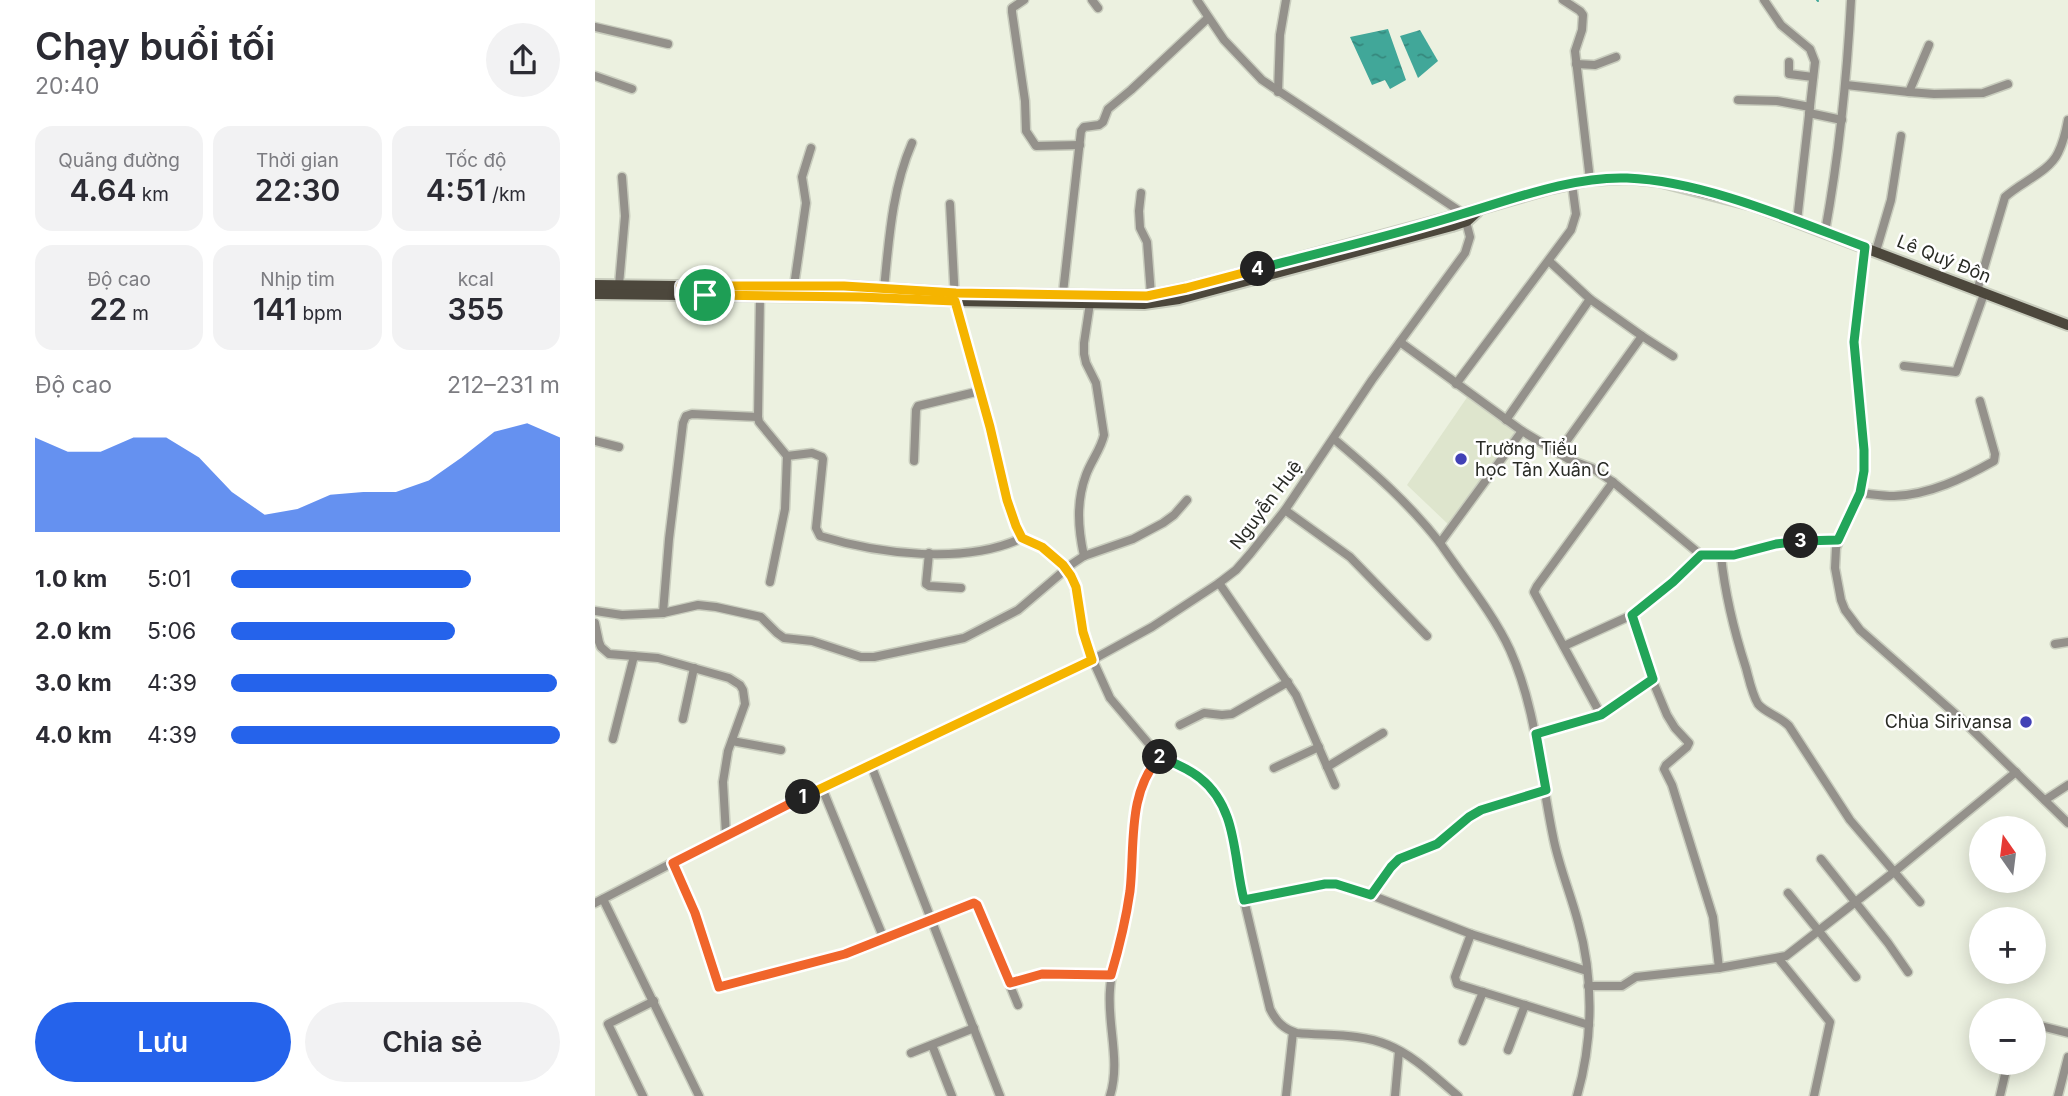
<!DOCTYPE html>
<html lang="vi">
<meta charset="utf-8">
<style>
body{margin:0;font-family:Inter,sans-serif;background:#f2f2f3;color:#2b2b33;height:100vh;display:flex;flex-direction:column;font-size:26px;white-space:nowrap}
*{box-sizing:border-box;margin:0}
p{font-size:23px;color:#7c7c81}
.icon{flex:none;width:38px;height:38px;fill:none;stroke:currentColor;stroke-width:2;stroke-linecap:round;stroke-linejoin:round}
.map{position:relative;flex:1;overflow:hidden}
.drawer{display:flex;flex-direction:column;background:#fff;width:595px}
.drawer>*{flex:none}
.needle{width:46px;rotate:346deg}
.controls{position:absolute;left:1374px;top:816px;display:grid;gap:14px}
.controls a{display:grid;place-items:center;width:77px;height:77px;border-radius:50%;background:#fff;box-shadow:0 4px 18px #0003;font-size:35px}
.pin{position:absolute;display:grid;place-items:center;width:60px;height:60px;color:#fff;margin:-30px;border:4px solid #fff;border-radius:50%;box-shadow:0 2px 7px #0007}
.km{position:absolute;width:35px;height:35px;margin:-18px;border-radius:50%;background:#222;color:#fff;font-size:19px;line-height:35px;text-align:center}
.round{display:grid;place-items:center;flex:none;width:74px;height:74px;border-radius:37px;background:#f2f2f3}
.overview{display:flex;align-items:center;justify-content:space-between;height:119px;padding:0 35px}
h1{font-size:38px;font-weight:600;line-height:52px}
.figures{display:grid;grid-template-columns:repeat(3,1fr);gap:10px;height:119px;padding:7px 35px}
.figures div{display:grid;align-content:center;border-radius:18px;background:#f2f2f3;text-align:center}
.figures b{font-size:30px;font-weight:600}
.figures small{font-size:19px;font-weight:400}
.figures p{font-size:19px}
.chart{height:196px;padding:14px 35px}
.chart p{display:flex;justify-content:space-between}
.chart svg{width:100%;height:126px;margin-top:7px;fill:#2563eb;opacity:.7}
.cta{display:flex;gap:14px;margin-top:auto;padding:14px 35px}
.cta a{flex:1;height:80px;border-radius:42px;background:#2563eb;color:#fff;font-size:28px;font-weight:600;line-height:80px;text-align:center}
.cta a+a{background:#f2f2f3;color:#2b2b33}
ul{padding:0 35px;list-style:none;font-size:23px}
li{display:grid;grid-template-columns:112px 84px 1fr;align-items:center;height:52px}
li i{height:18px;border-radius:9px;background:#2563eb}
main{display:flex;flex:1;min-height:0}
.map>svg:first-child{display:block}
.built{fill:#dee5cd}
.water{fill:url(#water-ripples)}
.lines{fill:none;stroke-linecap:round;stroke-linejoin:round}
.stream{stroke:#41a799;stroke-width:2}
.minor-casing{stroke:#c9cdbe;stroke-width:11}
.major-casing{stroke:#c9cdbe;stroke-width:14}
.minor{stroke:#94918b;stroke-width:8}
.major{stroke:#4c473c;stroke-width:10}
.split-1-casing{stroke:#fff;stroke-width:14}
.split-2-casing{stroke:#fff;stroke-width:14}
.split-3-casing{stroke:#fff;stroke-width:14}
.split-4-casing{stroke:#fff;stroke-width:14}
.split-5-casing{stroke:#fff;stroke-width:14}
.split-1{stroke:#f5b400;stroke-width:9}
.split-2{stroke:#f0652b;stroke-width:9}
.split-3{stroke:#22a559;stroke-width:9}
.split-4{stroke:#22a559;stroke-width:9}
.split-5{stroke:#f5b400;stroke-width:9}
.poi-dot{fill:#4241b6;stroke:#fff;stroke-width:2.5}
.labels{text-anchor:middle;stroke-width:5;stroke-linejoin:round;paint-order:stroke}
.street-label{font-size:18px;fill:#292b25;stroke:#fff}
.poi-label{font-size:18px;fill:#292b25;stroke:#fff;text-anchor:start}
</style>
<main>
<section class="drawer">
<div class="overview"><div><h1>Chạy buổi tối</h1><p>20:40</p></div><a class="round"><svg class="icon" aria-label="share" viewBox="0 0 24 24"><path d="M12 15V3M7 8l5-5 5 5M5 13v7h14v-7"/></svg></a></div>
<div class="figures">
<div><p>Quãng đường</p><b>4.64<small> km</small></b></div>
<div><p>Thời gian</p><b>22:30</b></div>
<div><p>Tốc độ</p><b>4:51<small> /km</small></b></div>
</div>
<div class="figures">
<div><p>Độ cao</p><b>22<small> m</small></b></div>
<div><p>Nhịp tim</p><b>141<small> bpm</small></b></div>
<div><p>kcal</p><b>355</b></div>
</div>
<div class="chart"><p><span>Độ cao</span>212–231 m</p>
<svg viewBox="0 0 160 44" preserveAspectRatio="none"><path d="M0 44V11L10 16L20 16L30 11L40 11L50 18L60 30L70 38L80 36L90 31L100 30L110 30L120 26L130 18L140 9L150 6L160 11V44z"/></svg>
</div>
<ul>
<li><b>1.0 km</b>5:01<i style="width:73%"></i></li>
<li><b>2.0 km</b>5:06<i style="width:68%"></i></li>
<li><b>3.0 km</b>4:39<i style="width:99%"></i></li>
<li><b>4.0 km</b>4:39<i style="width:100%"></i></li>
</ul>
<div class="cta"><a>Lưu</a><a>Chia sẻ</a></div>
</section>
<div class="map">
<svg width="1473" height="1096" viewBox="0 0 1473 1096">
<defs>
<pattern id="water-ripples" width="26" height="14" patternUnits="userSpaceOnUse" patternTransform="scale(1.75)"><rect width="26" height="14" fill="#41a799"/><path d="M2 4q2-2 4 0t4 0M15 11q2-2 4 0t4 0" fill="none" stroke="#36887d"/></pattern>
</defs>
<rect width="100%" height="100%" fill="#ecf1e0"/>
<polygon class="built" points="873,396 922,434 854,525 812,485"/>
<g class="water">
<polygon points="793,29 811,80 795,89 790,80 777,85 755,37"/>
<polygon points="825,30 843,61 823,78 805,36"/>
</g>
<g class="lines">
<polyline class="stream" points="1222,0 1223,1"/>
<defs>
<g id="minor">
<polyline points="429,0 417,8 417,12 430,101 431,131 441,146 485,145"/>
<polyline points="497,0 503,8"/>
<polyline points="968,0 985,11 988,15 987,30 980,51 995,180"/>
<polyline points="1169,0 1186,25 1215,49 1220,62 1202,221"/>
<polyline points="0,27 73,44"/>
<polyline points="1194,62 1194,74 1218,77"/>
<polyline points="981,64 1000,65 1021,57"/>
<polyline points="0,76 37,89"/>
<polyline points="1251,85 1314,92 1334,45"/>
<polyline points="683,92 685,35 691,0"/>
<polyline points="1314,92 1339,94 1388,93 1413,84"/>
<polyline points="1143,100 1182,101 1215,107"/>
<polyline points="1214,113 1247,120"/>
<polyline points="546,193 544,211 545,228 552,242 556,295"/>
<path d="M 355,204 L 360,301 L 395,427 L 412,500 L 421,526 L 427,538 L 447,547 L 468,565 L 476,576 L 483,598 L 491,645 L 515,698 L 565,757 L 582,764 L 604,777 L 612,785 L 629,810 L 639,837 L 644,879 L 675,1009 C 681,1021 688,1029 702,1033 C 732,1036 765,1033 793,1045 C 820,1056 841,1078 863,1096"/>
<path d="M 1230,232 C 1244,155 1252,78 1256,0"/>
<polyline points="1270,247 1260,342 1269,471 1265,493 1241,548 1240,568 1246,600 1250,610 1265,630 1366,719 1473,823"/>
<polyline points="1281,251 1296,200 1306,136"/>
<polyline points="954,261 995,299"/>
<polyline points="24,285 30,216 27,177"/>
<polyline points="199,286 211,203 207,177 216,148"/>
<path d="M 289,289 C 294,239 297,189 317,143"/>
<path d="M 1382,291 L 1410,197 C 1426,182 1454,172 1463,153 C 1468,143 1471,131 1473,120"/>
<polyline points="468,293 486,131 489,127 504,125 508,122 513,109 536,90 613,18"/>
<polyline points="165,297 163,417 164,422 192,456 190,509 175,582"/>
<polyline points="1047,336 1078,356"/>
<polyline points="805,342 927,431 975,460 997,468 1018,482 1106,555 1139,555 1193,542 1243,540"/>
<polyline points="1309,366 1361,372 1389,294"/>
<polyline points="861,384 976,230 981,214 977,184"/>
<polyline points="911,420 995,299 1047,336 963,453"/>
<path d="M 739,439 C 778,472 814,503 845,543 L 927,431"/>
<polyline points="0,441 24,447"/>
<path d="M 192,456 L 217,453 L 227,457 L 228,459 L 221,528 L 225,536 C 284,554 370,565 427,538"/>
<polyline points="319,461 321,410 323,406 385,391"/>
<path d="M 1265,493 C 1276,494 1287,496 1299,496 C 1334,495 1369,478 1399,461 L 1400,454 L 1385,401"/>
<polyline points="690,510 755,557 832,636"/>
<path d="M 845,543 C 868,577 898,613 915,650 C 942,710 945,777 959,841 C 965,869 976,895 983,922 C 999,978 998,1041 982,1096"/>
<polyline points="334,553 331,584 334,586 366,588"/>
<path d="M 489,556 C 483,528 481,502 491,475 C 496,461 506,449 509,435 L 501,383 L 491,363 L 489,354 L 489,343 L 495,303"/>
<path d="M 1126,556 C 1130,594 1139,631 1151,668 C 1154,679 1157,694 1163,704 C 1169,712 1186,717 1194,726 L 1255,820 L 1325,902"/>
<polyline points="624,583 701,695 740,785"/>
<polyline points="0,611 27,615 48,614 68,613 103,605 121,607 166,617 182,633 189,638 217,641 266,657 279,657 369,638 423,610 477,564 489,556 538,539 568,523 579,515 592,500"/>
<polyline points="68,613 74,539 88,423 91,416 97,414 163,417"/>
<polyline points="1037,615 1057,679 1072,715 1080,728 1094,743 1092,747 1071,765 1069,769 1077,785 1118,917 1124,968"/>
<polyline points="0,623 4,642 6,647 14,654 63,658 134,678 145,685 148,690 150,704 133,751 128,782 131,835"/>
<polyline points="1460,644 1473,642"/>
<polyline points="969,646 1037,615 1078,582 1106,555"/>
<polyline points="1006,715 939,592 942,586 1018,482"/>
<polyline points="88,719 99,668"/>
<polyline points="585,725 609,713 627,715 637,714 693,682"/>
<polyline points="941,734 1006,715 1057,679"/>
<polyline points="18,739 39,656"/>
<polyline points="137,741 186,750"/>
<polyline points="276,765 405,1096"/>
<polyline points="732,767 788,733"/>
<polyline points="679,768 724,747"/>
<polyline points="227,788 289,939"/>
<polyline points="1450,800 1473,785"/>
<polyline points="1226,859 1293,943 1313,972"/>
<polyline points="78,863 100,913 124,987 250,954 379,903 382,905 423,1005"/>
<polyline points="1193,893 1261,977"/>
<polyline points="776,895 876,934 992,971"/>
<polyline points="8,899 104,1096"/>
<polyline points="649,900 730,884 753,887 776,895 796,867 804,860 842,844 875,817 886,810 951,790"/>
<polyline points="0,903 131,835 227,788 497,660 557,627 624,583 641,570 655,554 690,510 777,380 870,253 875,237 869,214 667,80 629,40 602,0"/>
<polyline points="876,934 860,977 862,984 994,1025"/>
<polyline points="1183,958 1235,1022 1219,1096"/>
<polyline points="415,983 447,974 516,976"/>
<polyline points="993,986 1027,986 1041,977 1124,968 1191,956 1299,872 1421,772"/>
<polyline points="1438,1024 1473,1033"/>
<polyline points="868,1041 888,992"/>
<polyline points="337,1045 357,1096"/>
<polyline points="913,1050 930,1005"/>
<polyline points="316,1053 379,1028"/>
<polyline points="48,1096 13,1024 59,1001"/>
<path d="M 515,1096 C 526,1061 512,1025 515,990 C 517,959 529,926 534,895 C 539,864 535,831 543,800 C 547,784 556,770 565,757"/>
<polyline points="691,1096 698,1032"/>
<polyline points="800,1096 804,1051"/>
<polyline points="1405,1096 1413,1062"/>
<polyline points="1463,1096 1473,1057"/>
</g>
<g id="major">
<polyline points="0,285 162,287 249,286 361,293 553,296 591,288 660,270 853,218 953,189 995,180 1032,178 1063,181 1157,205 1473,325"/>
<polyline points="0,294 265,297 360,301 549,304 584,299 857,226 872,221 882,212"/>
</g>
</defs>
<use href="#minor" class="minor-casing"/>
<use href="#major" class="major-casing"/>
<use href="#minor" class="minor"/>
<use href="#major" class="major"/>
</g>
<g class="lines">
<defs>
<polyline id="split-1" points="110,295 265,297 360,301 395,427 412,500 421,526 427,538 447,547 468,565 476,576 481,587 488,632 497,660 208,797"/>
<path id="split-2" d="M 208,797 L 78,863 L 100,913 L 124,987 L 250,954 L 379,903 L 382,905 L 415,983 L 447,974 L 516,975 C 524,948 531,919 535,891 C 540,846 532,792 565,757"/>
<path id="split-3" d="M 565,757 C 579,763 593,768 605,778 C 643,808 638,858 649,900 L 730,884 L 741,884 L 776,895 L 796,867 L 804,859 L 842,844 L 874,817 L 886,810 L 951,790 L 941,734 L 1006,715 L 1058,679 L 1037,615 L 1078,582 L 1106,555 L 1139,555 L 1181,544 L 1206,541"/>
<path id="split-4" d="M 663,269 C 731,251 800,235 867,214 C 918,199 978,176 1032,178 C 1109,181 1198,220 1270,247 L 1259,342 L 1269,450 L 1269,471 L 1265,493 L 1243,540 L 1206,541"/>
<polyline id="split-5" points="110,295 86,295 86,286 249,286 361,293 552,296 591,288 663,269"/>
</defs>
<use href="#split-1" class="split-1-casing"/>
<use href="#split-2" class="split-2-casing"/>
<use href="#split-3" class="split-3-casing"/>
<use href="#split-4" class="split-4-casing"/>
<use href="#split-5" class="split-5-casing"/>
<use href="#split-1" class="split-1"/>
<use href="#split-2" class="split-2"/>
<use href="#split-3" class="split-3"/>
<use href="#split-4" class="split-4"/>
<use href="#split-5" class="split-5"/>
</g>
<g class="poi-dot">
<circle cx="866" cy="459" r="7"/>
<circle cx="1431" cy="722" r="7"/>
</g>
<g class="labels">
<g class="street-label">
<text transform="translate(1349 259) rotate(22)" y="6">Lê Quý Đôn</text>
<text transform="translate(671 505) rotate(-53)" y="6">Nguyễn Huệ</text>
</g>
<g class="poi-label">
<text x="880" y="455">Trường Tiểu<tspan x="880" dy="21">học Tân Xuân C</tspan></text>
<text x="1417" y="728" text-anchor="end">Chùa Sirivansa</text>
</g>
</g>
</svg>
<div class="controls">
<a><svg class="needle" viewBox="-14 -14 28 28"><path d="M0-13l5 13h-10z" fill="#e53935"/><path d="M0 13l5-13h-10z" fill="#7c7c81"/></svg></a>
<a>+</a>
<a>−</a>
</div>
<div class="pin" style="left:110px;top:295px;background:#1e9e55"><svg class="icon" aria-label="arrive" viewBox="0 0 24 24"><path d="M6 21V4h12l-3 4 3 4H6"/></svg></div>
<b class="km" style="left:208px;top:797px">1</b>
<b class="km" style="left:565px;top:757px">2</b>
<b class="km" style="left:1206px;top:541px">3</b>
<b class="km" style="left:663px;top:269px">4</b>
</div>
</main>
